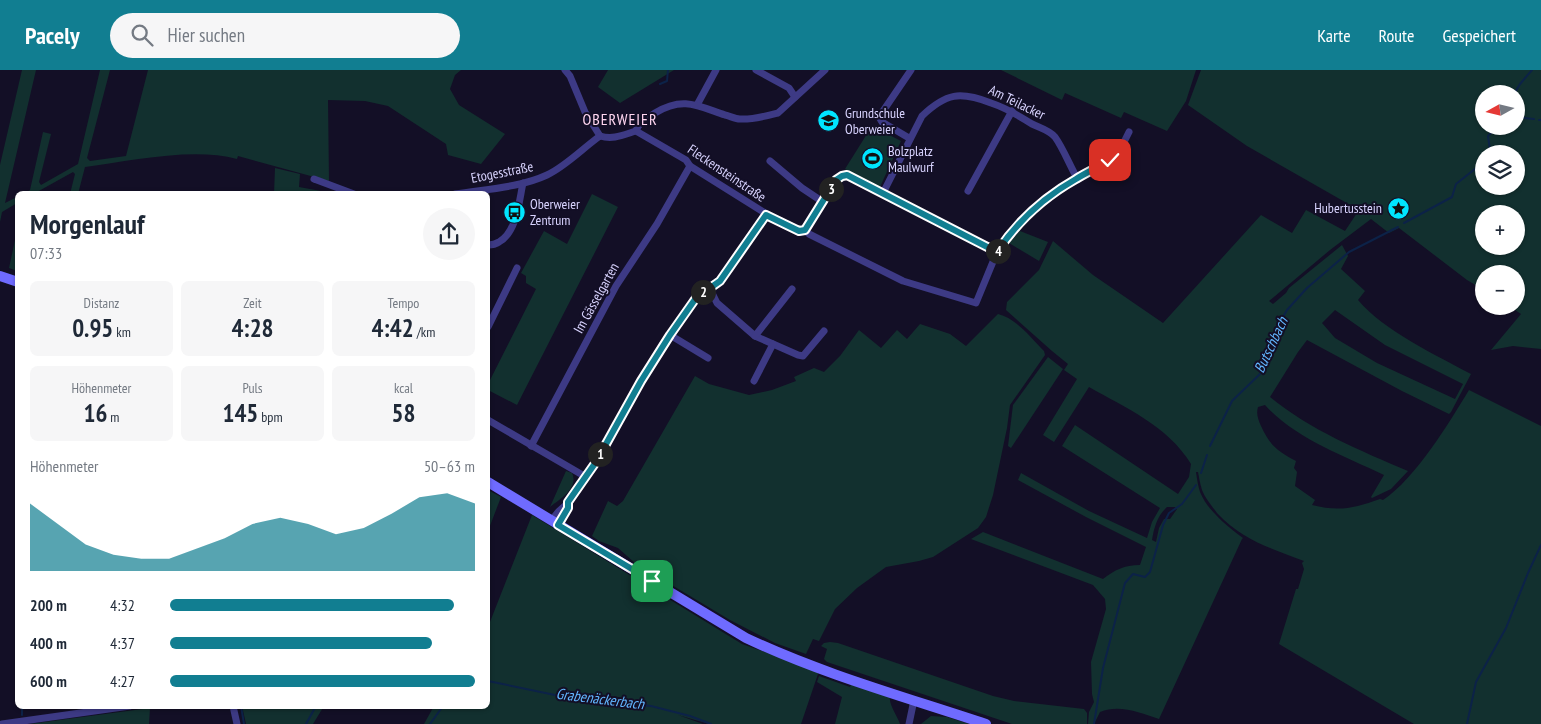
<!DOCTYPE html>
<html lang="de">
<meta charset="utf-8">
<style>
body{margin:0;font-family:"PT Sans Narrow",sans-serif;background:#f6f6f7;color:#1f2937;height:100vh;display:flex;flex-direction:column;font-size:19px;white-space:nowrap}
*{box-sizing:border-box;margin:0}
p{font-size:16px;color:#747a83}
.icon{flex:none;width:28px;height:28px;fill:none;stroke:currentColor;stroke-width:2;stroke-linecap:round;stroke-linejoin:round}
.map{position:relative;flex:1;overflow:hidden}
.details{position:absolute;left:15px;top:121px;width:475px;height:518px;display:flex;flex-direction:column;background:#fff;border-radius:8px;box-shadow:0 1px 4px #0004}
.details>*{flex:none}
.needle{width:32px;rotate:262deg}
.tools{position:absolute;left:1475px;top:15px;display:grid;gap:10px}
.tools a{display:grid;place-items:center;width:50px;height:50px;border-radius:50%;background:#fff;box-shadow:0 1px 4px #0004;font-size:25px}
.pin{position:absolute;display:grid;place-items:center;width:42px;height:42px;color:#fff;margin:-21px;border-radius:10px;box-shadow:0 2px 8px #0006}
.km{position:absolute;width:25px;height:25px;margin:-12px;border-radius:50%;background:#222;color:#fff;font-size:14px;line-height:25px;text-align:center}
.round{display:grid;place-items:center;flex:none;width:52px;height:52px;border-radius:26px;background:#f6f6f7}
.overview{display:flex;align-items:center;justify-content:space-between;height:85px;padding:0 15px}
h1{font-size:28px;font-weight:600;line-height:38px}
.stats{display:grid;grid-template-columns:repeat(3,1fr);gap:8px;height:85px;padding:5px 15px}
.stats div{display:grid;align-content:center;border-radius:8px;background:#f6f6f7;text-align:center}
.stats b{font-size:25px;font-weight:600}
.stats small{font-size:14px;font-weight:400}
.stats p{font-size:14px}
.chart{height:140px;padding:10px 15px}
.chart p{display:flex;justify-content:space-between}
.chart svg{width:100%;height:90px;margin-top:5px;fill:#117e91;opacity:.7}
ul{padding:0 15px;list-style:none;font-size:16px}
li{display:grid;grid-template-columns:80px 60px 1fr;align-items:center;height:38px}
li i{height:12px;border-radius:6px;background:#117e91}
header{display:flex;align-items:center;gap:30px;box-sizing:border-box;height:70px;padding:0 25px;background:#117e91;color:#fff}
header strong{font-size:24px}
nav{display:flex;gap:28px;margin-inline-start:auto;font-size:18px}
.search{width:350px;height:45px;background:#f6f6f7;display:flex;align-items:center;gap:12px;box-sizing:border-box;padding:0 18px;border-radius:28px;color:#747a83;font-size:19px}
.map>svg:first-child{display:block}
.green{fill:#12302f;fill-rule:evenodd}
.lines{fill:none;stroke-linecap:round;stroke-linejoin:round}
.stream{stroke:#0c2248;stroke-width:2}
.street{stroke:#3d3a85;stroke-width:7}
.secondary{stroke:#6f6bff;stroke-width:10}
.route-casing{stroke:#fff;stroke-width:10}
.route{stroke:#117e91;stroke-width:6}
.labels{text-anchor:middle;stroke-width:4;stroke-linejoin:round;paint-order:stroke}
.street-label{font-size:14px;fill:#d9d4ff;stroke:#130f26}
.poi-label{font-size:14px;fill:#d9d4ff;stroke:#130f26;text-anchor:start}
.water-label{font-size:15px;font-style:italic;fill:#62b6ff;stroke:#130f26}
.quarter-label{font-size:16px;letter-spacing:1px;fill:#ffd6f0;stroke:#130f26}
</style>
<header>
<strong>Pacely</strong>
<div class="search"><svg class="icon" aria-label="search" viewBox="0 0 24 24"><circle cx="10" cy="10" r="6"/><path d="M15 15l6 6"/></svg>Hier suchen</div>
<nav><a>Karte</a><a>Route</a><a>Gespeichert</a></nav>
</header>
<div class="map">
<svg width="1541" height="654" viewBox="0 0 1541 654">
<rect width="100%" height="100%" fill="#130f26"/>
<g class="green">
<polygon points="22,0 36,0 5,133 17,127 17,133 2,142 0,152 0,95"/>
<path d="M 100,0 L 110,0 L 87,88 L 90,91 L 126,86 L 148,0 L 461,0 L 455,5 L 450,19 L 459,35 L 505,64 L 481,94 L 448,85 L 446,74 L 388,36 L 365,31 L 328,30 L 329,111 L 238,86 L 237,89 C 193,77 130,91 85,97 L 78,124 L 70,124 L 75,104 L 73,102 L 37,122 L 36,124 L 23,124 L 30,120 L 43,62 L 51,64 L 39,112 L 41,115 L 78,94 Z"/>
<polygon points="608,0 674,0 620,33 598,17"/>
<polygon points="1001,0 1196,0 1186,31 1167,61 1124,42 1121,48 1065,23 1062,30"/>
<path d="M 1201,0 L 1541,0 L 1541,279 L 1513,276 L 1491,280 L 1521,244 L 1509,236 L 1516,236 L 1516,204 L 1484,204 L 1484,220 L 1467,210 L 1399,158 L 1389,163 L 1371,149 L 1330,180 L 1269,231 L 1273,234 L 1286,223 L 1289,218 L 1342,175 L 1348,186 L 1341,199 L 1365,221 L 1358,230 C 1384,261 1436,285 1471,304 L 1451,342 L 1449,344 L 1402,321 L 1307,270 L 1298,282 L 1270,327 C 1310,360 1361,381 1408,401 L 1391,419 L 1372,428 L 1371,427 L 1384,405 C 1343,385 1296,369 1265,335 L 1258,337 C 1256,344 1258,349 1261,356 C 1270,376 1278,381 1296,391 L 1294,398 L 1297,402 L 1295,416 L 1315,430 L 1312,435 C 1339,442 1355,438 1380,429 L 1383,430 C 1415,409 1449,353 1469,320 L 1541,356 L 1541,654 L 1414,654 L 1279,574 L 1296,519 L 1298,519 L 1304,499 L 1302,493 L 1304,491 C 1271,478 1243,471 1217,443 C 1212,436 1205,428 1202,420 C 1200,414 1199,407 1198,402 L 1196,402 C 1197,409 1198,416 1200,422 C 1207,440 1228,457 1243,468 L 1242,469 L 1159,649 C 1140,643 1120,634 1100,642 L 1094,654 L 1088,654 L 1089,642 L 1094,632 L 1092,624 L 1091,592 L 1106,539 L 1105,529 L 1093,515 L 971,469 L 983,462 L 1103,509 C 1115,500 1124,495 1140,495 L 1146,477 L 1086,447 L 1018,410 L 1021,403 L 1089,441 L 1147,468 L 1152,452 L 1160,438 L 1062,376 L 1075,355 L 1178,424 L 1189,407 L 1191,394 C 1168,356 1126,338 1089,317 L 1054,372 L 1043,365 L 1077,309 L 1064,300 L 1068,294 L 1052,281 L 1006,240 L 1007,232 L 1039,200 L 1053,171 L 1093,205 L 1163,253 L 1261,145 L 1292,163 L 1306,140 L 1345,161 L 1359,140 L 1247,76 L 1188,35 ZM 1484,24 L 1516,24 L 1516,56 L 1484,56 ZM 1484,84 L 1516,84 L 1516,116 L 1484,116 ZM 1484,144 L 1516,144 L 1516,176 L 1484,176 ZM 1335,240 L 1385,275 L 1463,314 L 1455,329 L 1377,293 L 1335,268 L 1322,253 ZM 1167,437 L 1175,437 L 1177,439 L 1170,449 L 1164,449 L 1159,458 L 1156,472 L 1152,470 C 1154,458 1157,446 1167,437 Z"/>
<polygon points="872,56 901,71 880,117 845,99"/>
<polygon points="275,98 300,104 299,117 321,121 320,124 274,124"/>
<polygon points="592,124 618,137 517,335 488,320 488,314 536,219 526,213 526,206 521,203 544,161 567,174"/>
<polygon points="17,161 17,201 9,198"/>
<polygon points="1020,161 1048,172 1039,191 1009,173"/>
<path d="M 998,244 C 1016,248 1031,268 1044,281 L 1045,285 L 1010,335 L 1007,358 L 993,425 L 986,447 L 978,458 L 933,487 L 919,491 L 886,497 L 857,518 L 835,539 L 819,571 L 813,569 L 806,584 L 775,573 L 730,550 L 635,493 L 618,478 L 599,471 L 592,466 L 608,431 L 617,436 L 623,431 L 695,306 L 709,314 L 749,325 L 772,320 L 796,311 L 794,307 L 814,298 L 824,302 L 840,286 L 859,260 L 881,278 L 897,260 L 907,269 L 920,254 L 950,264 L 966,276 Z"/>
<polygon points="1048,287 1063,299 1011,378 1008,376 1013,335"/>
<path d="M 566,401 L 572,403 C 579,418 560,429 550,437 Z"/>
<polygon points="488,420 501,427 488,461 488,419"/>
<polygon points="532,445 742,574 819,601 801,654 709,654 678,645 703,654 424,654 434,636 488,636 488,557"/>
<polygon points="830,572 838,573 993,626 1014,631 1084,639 1087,643 1087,654 1012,654 827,592 824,589 827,579 821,576 824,573"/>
<path d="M 819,606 L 850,617 L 852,612 L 890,625 C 888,634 897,645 900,654 L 835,654 L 842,627 L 817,612 Z"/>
<polygon points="242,636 324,636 313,654 246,654"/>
<polygon points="150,638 149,654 30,654"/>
<polygon points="931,646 947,647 969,654 921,654"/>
</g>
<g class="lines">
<g class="stream">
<polyline points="660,14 667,11 668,0"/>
<polyline points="1514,24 1520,14 1532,0"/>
<polyline points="1516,47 1534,49"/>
<polyline points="1539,50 1541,50"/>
<polyline points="1488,84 1490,80 1488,66 1495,59 1504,56"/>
<polyline points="1404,153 1452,127 1456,114 1480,95 1484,89"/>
<polyline points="1210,376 1232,331 1261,303 1273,264 1287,240 1307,218 1349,182 1398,157"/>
<polyline points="1201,403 1207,385"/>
<polyline points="488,611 555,625 587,630 651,636 690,646 711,654"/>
<polyline points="241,636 244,654"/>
<polyline points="22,645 22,636"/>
<polyline points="306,654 316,636"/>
<polyline points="430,654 443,636"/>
<polyline points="1094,654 1103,598 1125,513 1133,504 1145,507 1150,502 1163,455 1169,443 1182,434 1196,415"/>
<polyline points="1467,654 1476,612 1506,558 1528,503 1541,475"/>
</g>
<g class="street">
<polyline points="565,0 570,6 585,42 600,66"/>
<polyline points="756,0 789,18 795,27"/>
<polyline points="697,35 716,0"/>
<path d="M 636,61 C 639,52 647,48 655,43 C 683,26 698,36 725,45 C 730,46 735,49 740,49 C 752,50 766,46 778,43 L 825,0"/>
<path d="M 600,66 C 613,70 623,65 636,61 L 686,90 L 690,96 L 784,155 L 799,161 L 805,160 L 809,164 L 903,211 L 976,233 L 997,182 L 1024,148 L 1046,128 L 1077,108 L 1110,90 L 1120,80 L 1129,62"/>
<polyline points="909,68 882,52 879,47 911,0"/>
<polyline points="770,91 802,118 823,132"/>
<polyline points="314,109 354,124"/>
<polyline points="968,121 1012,41"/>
<path d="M 883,123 L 922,46 C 946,23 960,21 991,33 C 1006,38 1018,45 1032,54 C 1040,58 1049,60 1055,67 C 1063,78 1070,96 1077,108"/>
<path d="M 455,124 C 485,119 519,118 547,105 C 566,96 583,78 600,66"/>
<polyline points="805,160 836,110 841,106 847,105 997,182"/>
<path d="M 488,175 C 491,175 496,174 499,172 C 517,162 519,131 523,113"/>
<polyline points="710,219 717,233 755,266 798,285 803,286 824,261"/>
<polyline points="488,257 517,198"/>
<polyline points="670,265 708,288"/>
<polyline points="755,266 792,219"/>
<polyline points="754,311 773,274"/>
<polyline points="488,350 586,407"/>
<polyline points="531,376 616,216 657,154 690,96"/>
<polyline points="551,451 559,441 569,432 586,407 641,311 696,228 720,211 766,145"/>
<polyline points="558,455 568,438 569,432"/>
<polyline points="233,636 237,654"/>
<polyline points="2,654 130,636"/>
<polyline points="909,654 914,630"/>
</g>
<g class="secondary">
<polyline points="0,206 18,212"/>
<path d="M 488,412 L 746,568 C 822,604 905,627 986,654"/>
</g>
</g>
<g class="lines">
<defs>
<path id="route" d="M 652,511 L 558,455 L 568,438 L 568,432 L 596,392 L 641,311 L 670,265 L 696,228 L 720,211 L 766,145 L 799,161 L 805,160 L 836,110 L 842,106 L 847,105 L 997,182 C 1017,152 1044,127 1076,109 C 1087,102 1099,97 1110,90"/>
</defs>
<use href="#route" class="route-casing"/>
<use href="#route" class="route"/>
</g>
<defs>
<symbol id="school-disc" viewBox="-11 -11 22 22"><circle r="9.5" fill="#00e5ff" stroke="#130f26"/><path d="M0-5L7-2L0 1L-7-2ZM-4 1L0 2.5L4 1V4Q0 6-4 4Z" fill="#111"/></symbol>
<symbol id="stadium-disc" viewBox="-11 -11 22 22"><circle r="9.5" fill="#00e5ff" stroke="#130f26"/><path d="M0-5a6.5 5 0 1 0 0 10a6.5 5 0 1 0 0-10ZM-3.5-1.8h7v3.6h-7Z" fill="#111"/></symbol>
<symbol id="sight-disc" viewBox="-11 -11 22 22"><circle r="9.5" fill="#00e5ff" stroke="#130f26"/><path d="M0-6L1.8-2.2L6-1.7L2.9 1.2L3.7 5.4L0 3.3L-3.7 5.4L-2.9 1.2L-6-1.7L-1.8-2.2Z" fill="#111"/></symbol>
<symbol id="bus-disc" viewBox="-11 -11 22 22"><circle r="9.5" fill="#00e5ff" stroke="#130f26"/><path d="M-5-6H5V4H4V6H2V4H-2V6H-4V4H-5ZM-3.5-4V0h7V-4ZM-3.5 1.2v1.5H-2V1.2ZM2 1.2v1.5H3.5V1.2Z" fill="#111"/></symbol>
</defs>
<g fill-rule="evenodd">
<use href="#school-disc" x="816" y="38" width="25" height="25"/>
<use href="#stadium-disc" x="860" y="76" width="25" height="25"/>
<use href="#sight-disc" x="1386" y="126" width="25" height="25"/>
<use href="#bus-disc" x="502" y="130" width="25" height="25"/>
</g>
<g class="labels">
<g class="street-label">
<text transform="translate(1017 32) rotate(26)" y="5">Am Teilacker</text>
<text transform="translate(502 102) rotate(-11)" y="5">Etogesstraße</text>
<text transform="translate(727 103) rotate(34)" y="5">Fleckensteinstraße</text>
<text transform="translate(596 228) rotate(-61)" y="5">Im Gässelgarten</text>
</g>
<g class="poi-label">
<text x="845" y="48">Grundschule<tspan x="845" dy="16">Oberweier</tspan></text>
<text x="888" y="86">Bolzplatz<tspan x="888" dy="16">Maulwurf</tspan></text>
<text x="530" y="139">Oberweier<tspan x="530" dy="16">Zentrum</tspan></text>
<text x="1382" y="143" text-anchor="end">Hubertusstein</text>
</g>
<g class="water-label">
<text transform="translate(1271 275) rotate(-65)" y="5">Butschbach</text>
<text transform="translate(600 629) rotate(7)" y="5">Grabenäckerbach</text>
</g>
<g class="quarter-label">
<text x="620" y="55">OBERWEIER</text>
</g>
</g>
</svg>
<div class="tools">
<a><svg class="needle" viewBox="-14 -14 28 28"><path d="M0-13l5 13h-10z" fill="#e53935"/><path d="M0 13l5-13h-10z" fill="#747a83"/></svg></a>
<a><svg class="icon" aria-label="layers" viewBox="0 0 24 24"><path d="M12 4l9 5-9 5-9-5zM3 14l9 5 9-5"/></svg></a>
<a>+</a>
<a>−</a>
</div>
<div class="pin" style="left:652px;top:511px;background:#1e9e55"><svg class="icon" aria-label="arrive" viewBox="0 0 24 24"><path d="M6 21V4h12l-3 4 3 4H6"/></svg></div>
<div class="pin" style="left:1110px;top:90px;background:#d93025"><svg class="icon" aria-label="check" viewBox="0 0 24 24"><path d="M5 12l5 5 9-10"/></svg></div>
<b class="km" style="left:600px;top:384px">1</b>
<b class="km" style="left:703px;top:222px">2</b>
<b class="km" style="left:831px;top:119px">3</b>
<b class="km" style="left:998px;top:181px">4</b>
<section class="details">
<div class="overview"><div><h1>Morgenlauf</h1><p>07:33</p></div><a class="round"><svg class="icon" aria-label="share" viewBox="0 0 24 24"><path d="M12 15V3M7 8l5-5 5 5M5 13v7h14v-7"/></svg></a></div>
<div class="stats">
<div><p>Distanz</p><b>0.95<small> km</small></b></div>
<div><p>Zeit</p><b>4:28</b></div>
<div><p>Tempo</p><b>4:42<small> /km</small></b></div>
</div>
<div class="stats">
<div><p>Höhenmeter</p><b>16<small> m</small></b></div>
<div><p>Puls</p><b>145<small> bpm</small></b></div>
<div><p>kcal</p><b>58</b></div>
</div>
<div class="chart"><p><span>Höhenmeter</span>50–63 m</p>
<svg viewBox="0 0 160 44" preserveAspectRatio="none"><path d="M0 44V11L10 21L20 31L30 36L40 38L50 38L60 33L70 28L80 21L90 18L100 21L110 26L120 23L130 16L140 8L150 6L160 11V44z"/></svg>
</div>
<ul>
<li><b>200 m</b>4:32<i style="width:93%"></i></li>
<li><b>400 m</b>4:37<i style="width:86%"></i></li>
<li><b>600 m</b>4:27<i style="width:100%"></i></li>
</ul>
</section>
</div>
